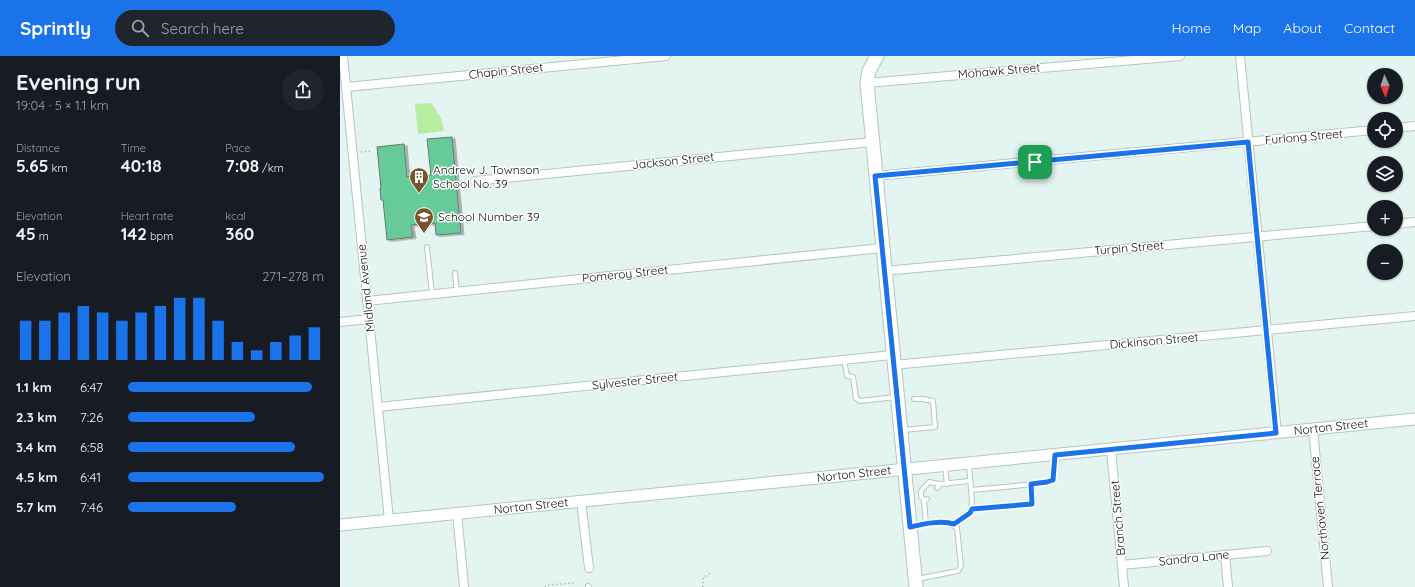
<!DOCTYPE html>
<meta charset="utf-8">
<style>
body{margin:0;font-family:Quicksand,sans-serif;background:#20242c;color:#f1f3f6;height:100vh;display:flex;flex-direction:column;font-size:15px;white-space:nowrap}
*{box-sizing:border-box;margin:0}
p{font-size:13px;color:#9ea1a6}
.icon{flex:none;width:22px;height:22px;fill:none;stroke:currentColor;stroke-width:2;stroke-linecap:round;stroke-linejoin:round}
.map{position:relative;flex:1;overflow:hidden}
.panel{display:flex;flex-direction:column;background:#171b24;width:340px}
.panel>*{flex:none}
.needle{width:26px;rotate:177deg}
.tools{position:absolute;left:1027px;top:12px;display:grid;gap:8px}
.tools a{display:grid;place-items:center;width:36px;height:36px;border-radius:50%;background:#171b24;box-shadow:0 1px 3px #0004;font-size:20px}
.pin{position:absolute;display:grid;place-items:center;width:34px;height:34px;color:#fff;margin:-17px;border-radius:8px;box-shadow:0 2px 6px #0006}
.round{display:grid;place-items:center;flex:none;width:42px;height:42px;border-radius:21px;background:#20242c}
.summary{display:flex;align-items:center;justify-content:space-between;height:68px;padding:0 16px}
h1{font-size:22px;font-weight:700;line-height:30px}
.stats{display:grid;grid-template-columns:repeat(3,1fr);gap:6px;height:68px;padding:4px 16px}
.stats div{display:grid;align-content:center}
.stats b{font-size:17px;font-weight:700}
.stats small{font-size:11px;font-weight:400}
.stats p{font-size:11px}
.chart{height:112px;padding:8px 16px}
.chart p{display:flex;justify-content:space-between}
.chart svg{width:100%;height:72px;margin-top:4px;stroke:#1a73e8;stroke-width:6}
ul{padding:0 16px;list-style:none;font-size:13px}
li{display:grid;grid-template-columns:64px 48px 1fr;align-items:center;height:30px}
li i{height:10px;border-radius:5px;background:#1a73e8}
header{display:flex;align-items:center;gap:24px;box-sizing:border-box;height:56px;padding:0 20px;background:#1a73e8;color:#fff}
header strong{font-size:19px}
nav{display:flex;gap:22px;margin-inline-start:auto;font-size:14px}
.search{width:280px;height:36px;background:#20242c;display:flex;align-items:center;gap:10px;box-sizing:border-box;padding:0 14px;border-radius:22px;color:#9ea1a6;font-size:15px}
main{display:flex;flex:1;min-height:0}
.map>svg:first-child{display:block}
.green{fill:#b6eea0}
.building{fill:#66cb98;stroke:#6a766f;filter:url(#shadow)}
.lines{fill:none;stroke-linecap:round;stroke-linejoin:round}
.lane-casing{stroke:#b5c5c2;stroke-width:6}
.street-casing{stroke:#b5c5c2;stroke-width:10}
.secondary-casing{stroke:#b5c5c2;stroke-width:13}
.primary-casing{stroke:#b5c5c2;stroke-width:15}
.path{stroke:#96a2a0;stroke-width:1.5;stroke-dasharray:1 3;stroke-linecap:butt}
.lane{stroke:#fff;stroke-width:4}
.street{stroke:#fff;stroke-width:8}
.secondary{stroke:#fff;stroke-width:11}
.primary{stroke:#fff;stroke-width:13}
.route-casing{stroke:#fff;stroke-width:8}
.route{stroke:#1a73e8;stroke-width:5}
.labels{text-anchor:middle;stroke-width:3;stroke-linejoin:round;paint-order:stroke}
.street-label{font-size:12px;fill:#080e0d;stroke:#fff}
.poi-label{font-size:12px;fill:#080e0d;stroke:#fff;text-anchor:start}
</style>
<header>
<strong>Sprintly</strong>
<div class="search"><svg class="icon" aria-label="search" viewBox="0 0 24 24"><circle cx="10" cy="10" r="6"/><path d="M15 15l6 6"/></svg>Search here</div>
<nav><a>Home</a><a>Map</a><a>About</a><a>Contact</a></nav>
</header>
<main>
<section class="panel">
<div class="summary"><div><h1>Evening run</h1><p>19:04 · 5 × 1.1 km</p></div><a class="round"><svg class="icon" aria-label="share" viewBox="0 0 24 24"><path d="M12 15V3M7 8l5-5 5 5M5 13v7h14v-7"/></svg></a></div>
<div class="stats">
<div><p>Distance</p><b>5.65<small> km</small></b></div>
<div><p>Time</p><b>40:18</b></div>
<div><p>Pace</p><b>7:08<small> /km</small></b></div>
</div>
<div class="stats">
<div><p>Elevation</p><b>45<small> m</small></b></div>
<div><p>Heart rate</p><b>142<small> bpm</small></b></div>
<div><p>kcal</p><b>360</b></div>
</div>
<div class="chart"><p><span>Elevation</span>271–278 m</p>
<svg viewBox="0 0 160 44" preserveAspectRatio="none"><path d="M5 44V20M15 44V20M25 44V15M35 44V11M45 44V15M55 44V20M65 44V15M75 44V11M85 44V6M95 44V6M105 44V20M115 44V33M125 44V38M135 44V33M145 44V29M155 44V24"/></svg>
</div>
<ul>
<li><b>1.1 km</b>6:47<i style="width:94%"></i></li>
<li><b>2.3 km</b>7:26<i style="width:65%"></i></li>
<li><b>3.4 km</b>6:58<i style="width:85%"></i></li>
<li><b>4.5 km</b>6:41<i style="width:100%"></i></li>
<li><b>5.7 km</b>7:46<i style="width:55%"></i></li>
</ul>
</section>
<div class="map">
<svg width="1075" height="531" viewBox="0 0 1075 531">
<defs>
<filter id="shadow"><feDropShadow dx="3" dy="1.5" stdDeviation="0" flood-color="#0004"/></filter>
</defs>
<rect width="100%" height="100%" fill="#e4f4f1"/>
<polygon class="green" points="91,47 101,62 104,75 78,78 75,48"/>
<polygon class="building" points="112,81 121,177 96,179 95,167 71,169 73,181 47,184 43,144 41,144 40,132 41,132 37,91 64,88 67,121 83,118 83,120 91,119 87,83"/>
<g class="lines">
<defs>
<g id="lane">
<polyline points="87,191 92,238"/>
<polyline points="115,217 117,236"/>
<polyline points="504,304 507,320 513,321 516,342 520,345 556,341"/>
<polyline points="563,374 595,371 593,345 583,343 574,343"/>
<polyline points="629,409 631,434 707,427 713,424 715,399"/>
<polyline points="605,410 607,428"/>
<polyline points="597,432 600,428 629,425"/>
<polyline points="584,445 581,440 581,435 589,426 600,428"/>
<polyline points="632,453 692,448 691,428"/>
<polyline points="586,468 584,445 587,443"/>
<path d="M 614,469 C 631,456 634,457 631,434"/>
<path d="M 573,470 C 585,468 607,462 617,472 L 621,510 L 618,515 L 577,523"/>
<polyline points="248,530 249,531"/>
</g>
<g id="street">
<polyline points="3,0 49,464"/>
<polyline points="900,0 937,377"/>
<polyline points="527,27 840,0"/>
<polyline points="6,31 326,0"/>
<polyline points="1056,72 1075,70"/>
<polyline points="535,120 1034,74"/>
<polyline points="135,125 532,86"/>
<polyline points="1056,168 1075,166"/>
<polyline points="544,215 1034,170"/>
<polyline points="27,245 542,192"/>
<polyline points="0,266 29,263"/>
<polyline points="553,309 1075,260"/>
<polyline points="38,351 552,299"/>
<polyline points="973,373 988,531"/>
<polyline points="771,394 784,531"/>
<polyline points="241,445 249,512"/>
<polyline points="117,457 124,531"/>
<polyline points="885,499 888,531"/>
<polyline points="782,509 927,495"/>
</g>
<polyline id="secondary" points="0,469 1075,363"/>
<polyline id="primary" points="537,0 529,15 527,27 576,531"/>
</defs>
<use href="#lane" class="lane-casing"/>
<use href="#street" class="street-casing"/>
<use href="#secondary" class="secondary-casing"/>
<use href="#primary" class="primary-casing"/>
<g class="path">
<polyline points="21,96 31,95"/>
<polyline points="205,531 208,529 234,527 235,528"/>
<polyline points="363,531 363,522 372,516"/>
</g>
<use href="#lane" class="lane"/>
<use href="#street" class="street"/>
<use href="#secondary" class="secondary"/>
<use href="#primary" class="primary"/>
</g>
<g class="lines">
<defs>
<path id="route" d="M 908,86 L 936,377 L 715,399 L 713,424 L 707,426 L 691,428 L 692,448 L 632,453 L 630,457 L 614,468 C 601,464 583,468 570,471 L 535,120 Z"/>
</defs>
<use href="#route" class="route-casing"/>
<use href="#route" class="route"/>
</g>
<defs>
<symbol id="building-pin" viewBox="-11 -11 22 30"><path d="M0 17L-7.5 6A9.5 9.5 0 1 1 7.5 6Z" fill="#76542c" stroke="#fff"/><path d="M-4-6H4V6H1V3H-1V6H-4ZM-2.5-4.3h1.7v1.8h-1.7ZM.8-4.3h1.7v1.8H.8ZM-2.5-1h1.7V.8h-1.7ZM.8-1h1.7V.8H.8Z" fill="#fff"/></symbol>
<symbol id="school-pin" viewBox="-11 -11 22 30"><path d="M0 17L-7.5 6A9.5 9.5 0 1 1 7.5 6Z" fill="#76542c" stroke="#fff"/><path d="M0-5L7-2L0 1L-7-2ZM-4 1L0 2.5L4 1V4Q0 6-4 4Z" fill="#fff"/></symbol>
</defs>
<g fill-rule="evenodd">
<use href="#building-pin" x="68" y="110" width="22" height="30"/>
<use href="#school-pin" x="73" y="150" width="22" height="30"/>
</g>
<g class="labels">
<g class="street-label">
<text transform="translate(166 15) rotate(-6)" y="4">Chapin Street</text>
<text transform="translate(659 15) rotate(-5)" y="4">Mohawk Street</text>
<text transform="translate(964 81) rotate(-5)" y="4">Furlong Street</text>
<text transform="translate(333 105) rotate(-6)" y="4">Jackson Street</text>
<text transform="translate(789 192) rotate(-5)" y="4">Turpin Street</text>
<text transform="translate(285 218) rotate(-6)" y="4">Pomeroy Street</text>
<text transform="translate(26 232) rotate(-96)" y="4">Midland Avenue</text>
<text transform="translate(814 285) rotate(-5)" y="4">Dickinson Street</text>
<text transform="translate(295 325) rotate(-6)" y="4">Sylvester Street</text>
<text transform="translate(991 371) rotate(-6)" y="4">Norton Street</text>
<text transform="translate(514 418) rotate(-6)" y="4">Norton Street</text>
<text transform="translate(191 450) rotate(-6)" y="4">Norton Street</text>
<text transform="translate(980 452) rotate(-96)" y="4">Northaven Terrace</text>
<text transform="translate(778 462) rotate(-95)" y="4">Branch Street</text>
<text transform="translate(854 502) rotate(-6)" y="4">Sandra Lane</text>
</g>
<g class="poi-label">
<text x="93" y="118">Andrew J. Townson<tspan x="93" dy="14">School No. 39</tspan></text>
<text x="98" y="165">School Number 39</text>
</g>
</g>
</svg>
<div class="tools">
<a><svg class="needle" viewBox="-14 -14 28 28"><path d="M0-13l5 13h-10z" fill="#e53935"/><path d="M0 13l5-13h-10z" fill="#9ea1a6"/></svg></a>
<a><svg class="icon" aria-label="locate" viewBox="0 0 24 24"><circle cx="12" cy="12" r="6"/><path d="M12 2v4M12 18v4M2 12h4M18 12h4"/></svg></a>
<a><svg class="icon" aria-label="layers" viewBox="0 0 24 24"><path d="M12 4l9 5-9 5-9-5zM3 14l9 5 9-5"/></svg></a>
<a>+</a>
<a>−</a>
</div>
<div class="pin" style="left:695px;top:106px;background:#1e9e55"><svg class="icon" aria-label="arrive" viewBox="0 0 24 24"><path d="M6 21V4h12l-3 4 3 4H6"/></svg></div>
</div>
</main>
